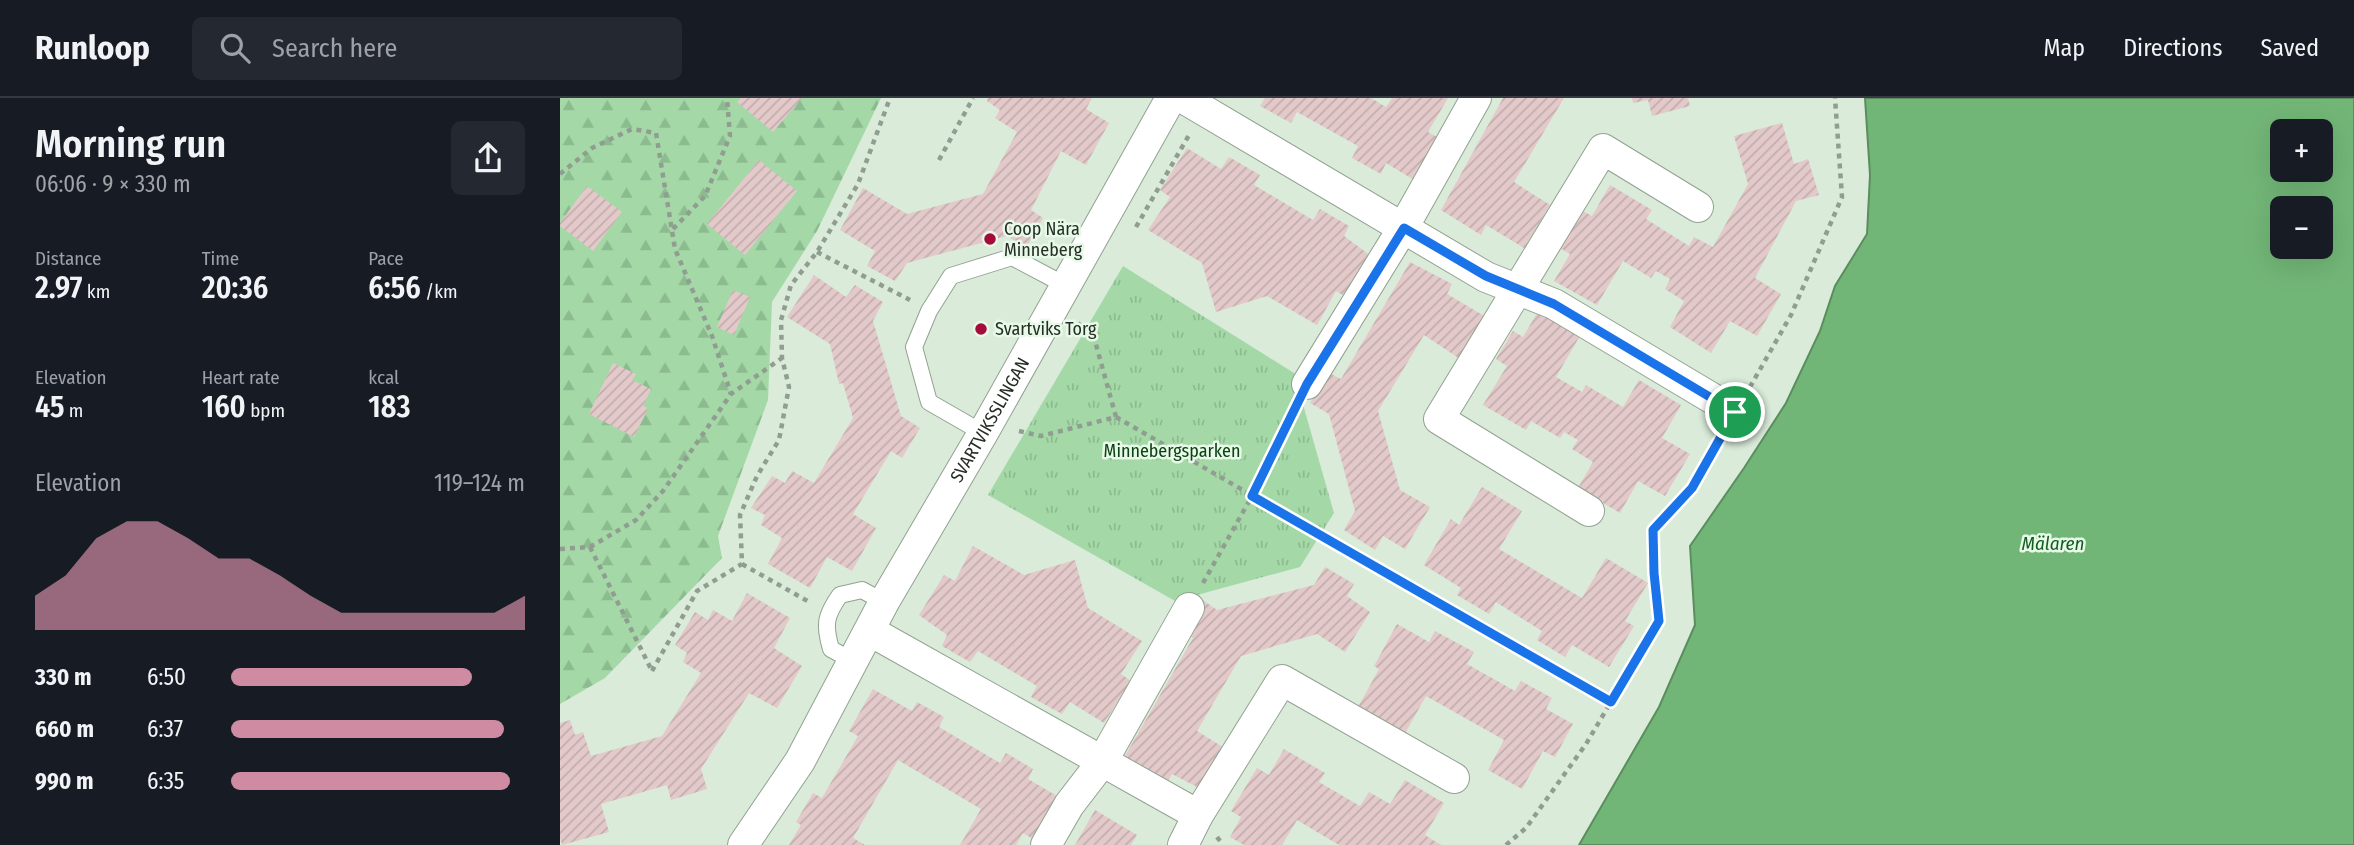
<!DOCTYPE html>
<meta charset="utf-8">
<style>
body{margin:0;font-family:"Fira Sans Condensed",sans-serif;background:#242831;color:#f1f3f6;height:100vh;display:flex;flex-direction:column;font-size:26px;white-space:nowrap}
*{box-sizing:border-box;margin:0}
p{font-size:23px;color:#9ea1a6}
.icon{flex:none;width:38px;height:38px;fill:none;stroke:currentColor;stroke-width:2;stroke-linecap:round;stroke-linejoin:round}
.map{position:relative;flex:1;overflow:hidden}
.side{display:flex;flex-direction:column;background:#171b24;width:560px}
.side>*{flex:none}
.buttons{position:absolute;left:1710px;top:21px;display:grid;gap:14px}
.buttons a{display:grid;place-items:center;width:63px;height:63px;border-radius:10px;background:#171b24;box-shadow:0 7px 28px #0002;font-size:35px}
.pin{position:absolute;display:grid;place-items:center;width:60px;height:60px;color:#fff;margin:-30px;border:4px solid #fff;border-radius:50%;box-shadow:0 2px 7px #0007}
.round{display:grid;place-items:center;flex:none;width:74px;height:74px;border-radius:10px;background:#242831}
.overview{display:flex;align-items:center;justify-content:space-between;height:119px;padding:0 35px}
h1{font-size:38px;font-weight:600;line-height:52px}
.metrics{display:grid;grid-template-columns:repeat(3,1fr);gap:10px;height:119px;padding:7px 35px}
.metrics div{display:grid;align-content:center}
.metrics b{font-size:30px;font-weight:600}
.metrics small{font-size:19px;font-weight:400}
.metrics p{font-size:19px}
.chart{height:196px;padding:14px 35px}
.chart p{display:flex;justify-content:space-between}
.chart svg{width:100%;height:126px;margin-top:7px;fill:#cf8ba2;opacity:.7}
ul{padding:0 35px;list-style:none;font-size:23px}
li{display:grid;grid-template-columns:112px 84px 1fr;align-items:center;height:52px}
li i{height:18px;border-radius:9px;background:#cf8ba2}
header{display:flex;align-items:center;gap:42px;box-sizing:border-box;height:98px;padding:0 35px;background:#171b24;border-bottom:2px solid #363941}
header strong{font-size:33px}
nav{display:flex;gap:38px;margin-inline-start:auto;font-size:24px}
.search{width:490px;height:63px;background:#242831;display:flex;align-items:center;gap:18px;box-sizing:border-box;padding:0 24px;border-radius:10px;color:#9ea1a6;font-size:26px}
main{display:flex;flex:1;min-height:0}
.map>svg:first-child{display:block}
.forest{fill:url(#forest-firs)}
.park{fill:url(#park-tufts)}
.water{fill:#72b677;stroke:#5b8d5f;stroke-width:2;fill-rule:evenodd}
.building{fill:url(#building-hatch)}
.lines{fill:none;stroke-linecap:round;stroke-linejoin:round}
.lane-casing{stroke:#91a291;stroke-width:18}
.street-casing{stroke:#91a291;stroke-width:32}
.path{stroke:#909d90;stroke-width:4.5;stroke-dasharray:5 5;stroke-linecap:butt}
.lane{stroke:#fff;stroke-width:16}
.street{stroke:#fff;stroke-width:30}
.route-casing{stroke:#fff;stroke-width:14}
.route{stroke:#1a73e8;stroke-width:9}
.poi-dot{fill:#a60c3b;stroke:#e7f9e7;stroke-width:2.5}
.labels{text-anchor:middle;stroke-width:5;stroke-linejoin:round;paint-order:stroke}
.poi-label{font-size:18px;fill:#262d26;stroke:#e7f9e7;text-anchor:start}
.street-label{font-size:18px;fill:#262d26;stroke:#e7f9e7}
.park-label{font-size:18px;fill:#0e4016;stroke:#e7f9e7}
.water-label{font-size:19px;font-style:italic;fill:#125c21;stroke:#e7f9e7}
</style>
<header>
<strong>Runloop</strong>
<div class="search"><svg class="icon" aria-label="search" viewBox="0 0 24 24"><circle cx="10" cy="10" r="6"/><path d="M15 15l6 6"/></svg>Search here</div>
<nav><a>Map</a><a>Directions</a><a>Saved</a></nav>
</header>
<main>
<section class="side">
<div class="overview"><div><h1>Morning run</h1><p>06:06 · 9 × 330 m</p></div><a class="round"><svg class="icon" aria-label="share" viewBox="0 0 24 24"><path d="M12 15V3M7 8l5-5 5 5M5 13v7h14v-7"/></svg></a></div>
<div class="metrics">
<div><p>Distance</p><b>2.97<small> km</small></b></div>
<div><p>Time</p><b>20:36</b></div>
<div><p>Pace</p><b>6:56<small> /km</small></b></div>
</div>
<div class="metrics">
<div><p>Elevation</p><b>45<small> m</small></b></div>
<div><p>Heart rate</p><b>160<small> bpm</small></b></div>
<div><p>kcal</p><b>183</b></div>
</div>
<div class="chart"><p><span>Elevation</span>119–124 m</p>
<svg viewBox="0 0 160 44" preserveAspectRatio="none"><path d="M0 44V32L10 25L20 12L30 6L40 6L50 12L60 19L70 19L80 25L90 32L100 38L110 38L120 38L130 38L140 38L150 38L160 32V44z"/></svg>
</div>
<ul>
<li><b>330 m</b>6:50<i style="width:82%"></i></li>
<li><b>660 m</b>6:37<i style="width:93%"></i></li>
<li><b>990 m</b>6:35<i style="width:95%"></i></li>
</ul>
</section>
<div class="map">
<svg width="1794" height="747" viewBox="0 0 1794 747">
<defs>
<pattern id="forest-firs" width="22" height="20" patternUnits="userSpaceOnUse" patternTransform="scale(1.75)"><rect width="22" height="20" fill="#a4d9a7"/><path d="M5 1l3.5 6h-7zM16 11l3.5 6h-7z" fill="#8dbb90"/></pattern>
<pattern id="park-tufts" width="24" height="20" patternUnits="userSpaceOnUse" patternTransform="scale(1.75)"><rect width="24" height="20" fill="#a4d9a7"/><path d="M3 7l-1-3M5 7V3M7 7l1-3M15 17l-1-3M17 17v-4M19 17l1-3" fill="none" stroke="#8dbb90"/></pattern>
<pattern id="building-hatch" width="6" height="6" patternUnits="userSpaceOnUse" patternTransform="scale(1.75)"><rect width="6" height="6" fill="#e3c9ca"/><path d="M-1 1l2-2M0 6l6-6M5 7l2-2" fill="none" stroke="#c3adad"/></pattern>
</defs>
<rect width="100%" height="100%" fill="#daebda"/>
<polygon class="forest" points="0,0 321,0 257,133 212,204 208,302 158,438 162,460 45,580 0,606"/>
<polygon class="park" points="563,168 734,275 774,415 740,469 615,503 428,397"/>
<path class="water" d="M 1305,0 L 1794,0 L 1794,747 L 1019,747 L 1099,609 L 1135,527 L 1130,448 L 1184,370 L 1226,305 L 1260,233 L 1275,188 L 1307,136 L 1310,77 ZM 1722,33 L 1760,33 L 1760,72 L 1722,72 ZM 1722,110 L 1760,110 L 1760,149 L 1722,149 Z"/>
<g class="building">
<polygon points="181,0 242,0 213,34 177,4"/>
<polygon points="428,0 532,0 526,11 549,25 526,67 501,53 471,112 483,120 466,150 447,138 347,165 335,183 307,168 315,153 280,132 303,90 347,116 423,96 457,34 435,20 440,12 427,3"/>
<polygon points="705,0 811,0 826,9 832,0 888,0 868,34 879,40 854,82 826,65 821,76 792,60 798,48 737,14 731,25 700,8"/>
<polygon points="943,0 1004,0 954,84 990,107 964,150 926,127 921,137 881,112"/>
<polygon points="1072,0 1128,0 1130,8 1092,18 1088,2 1073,5"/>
<polygon points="1222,25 1234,66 1248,61 1259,97 1236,103 1195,180 1221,196 1197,238 1170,223 1151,255 1110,229 1124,203 1105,191 1110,181 1096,173 1091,180 1063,163 1037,207 994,183 1010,156 1000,150 1021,112 1032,118 1050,87 1092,112 1086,121 1129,148 1134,139 1153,149 1188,86 1174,38"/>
<polygon points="627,50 661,71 669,59 700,77 694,87 753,122 760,111 789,128 784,138 811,158 786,199 776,193 757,227 707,198 656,214 642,165 588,132 610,99 600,92"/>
<polygon points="199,62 237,93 185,157 147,126"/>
<polygon points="27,88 62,114 33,153 0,128 0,125"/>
<polygon points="850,164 892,186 887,196 926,219 900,261 864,237 818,313 840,392 870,409 845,451 823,438 815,452 784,432 795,413 769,316 750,305 769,275 781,281"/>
<polygon points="254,177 286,199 295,187 323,204 313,223 341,318 360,330 342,360 331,353 293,416 316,430 292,473 267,459 250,490 208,466 222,440 201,427 205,417 191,410 212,378 225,385 232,373 254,385 293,320 283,285 279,286 270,246 227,219"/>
<polygon points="173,192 190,199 174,237 157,229"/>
<polygon points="979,212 1021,236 996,279 1022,294 1026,287 1063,309 1079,282 1121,307 1102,340 1130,356 1105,398 1078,383 1060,415 1018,390 1033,364 1012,351 1018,342 1004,334 1000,340 971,323 966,332 923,307 947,268 936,261 953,233 963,239"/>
<polygon points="53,265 76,276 72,282 91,291 83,308 88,310 74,339 29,316"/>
<polygon points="922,389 962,413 939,451 1010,493 1022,500 1046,460 1088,485 1065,523 1074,528 1049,569 1012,547 1005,559 977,542 982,533 936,504 929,516 897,497 901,490 864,467 891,421 899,427"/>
<polygon points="413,448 464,477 515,462 528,510 582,543 561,576 571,583 544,625 510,604 502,616 471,599 477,588 418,553 410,564 382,548 387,537 359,517 384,477 395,483"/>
<polygon points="765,469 794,486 787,498 810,514 785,554 757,536 681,558 637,633 666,651 643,692 612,676 607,685 565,658 633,540 620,531 640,500 657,512 754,487"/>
<polygon points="187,495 230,520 214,550 242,568 217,610 189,595 141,671 147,691 111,702 107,687 41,706 49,734 2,747 0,740 0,625 10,622 15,637 23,634 31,658 102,638 141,575 123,564 127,555 115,547 135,514 148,522 153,512 172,523"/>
<polygon points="837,526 869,544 875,533 914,554 907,566 955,593 961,583 992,600 986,611 1013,626 995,659 983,653 962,691 928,672 944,642 866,598 844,637 797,611 819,571 814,568"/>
<polygon points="313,591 352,613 357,604 384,619 379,629 440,665 446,655 473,671 468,681 497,698 473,741 463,735 456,747 400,747 421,711 338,662 293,740 305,747 229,747 241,727 236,724 253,695 262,700 298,638 289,633"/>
<polygon points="724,651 765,675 759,684 800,708 809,694 830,706 845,682 884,705 865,737 881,747 779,747 737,722 722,747 684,747 670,739 681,719 671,713 697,670 709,677"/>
<polygon points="535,712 577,737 571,747 515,747"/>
</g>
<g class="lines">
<defs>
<g id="lane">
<polyline points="423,335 369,304 354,249 369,213 391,178 452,159 505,187"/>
<path d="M 293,563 L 271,551 C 264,527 265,518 280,497 L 302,492 L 324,504"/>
</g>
<g id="street">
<polyline points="623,0 926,179 994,206 1175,314"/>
<polyline points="747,286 843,130 916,0"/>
<polyline points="1029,413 879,321 1043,51 1138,109"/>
<polyline points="310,533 638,717"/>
<path id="s1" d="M 183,747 L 240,663 L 324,504 L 423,335 L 611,0"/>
<polyline points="486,747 509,707 542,664 629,510"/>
<polyline points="623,747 638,717 722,582 894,680"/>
</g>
</defs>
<use href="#lane" class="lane-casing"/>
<use href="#street" class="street-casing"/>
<g class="path">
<polyline points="379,62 413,0"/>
<polyline points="0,76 32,50 72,31 96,35 115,151 152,238 171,296"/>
<polyline points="576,129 629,37"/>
<polyline points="113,131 145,98 170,38 167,0"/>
<polyline points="257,154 350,202"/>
<polyline points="1190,289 1231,217 1282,99 1275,0"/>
<polyline points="556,319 1051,604"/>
<polyline points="459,333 481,338 556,319 535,243 518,225"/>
<polyline points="30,449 92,573"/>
<polyline points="0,451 30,449 76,422 103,393 171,296 222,260"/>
<polyline points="182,466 251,505"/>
<polyline points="643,485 692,398 736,310"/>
<polyline points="92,573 137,493 182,466 180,417 197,378 219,342 229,289 222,260 221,222 231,187 257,154 298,86 330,0"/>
<polyline points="657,739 663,747"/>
<polyline points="946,747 966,730 1026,646 1099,523 1094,475 1093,432 1132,389 1161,339"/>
</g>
<use href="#lane" class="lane"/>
<use href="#street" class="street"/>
</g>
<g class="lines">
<defs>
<polygon id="route" points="844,130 926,178 994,206 1175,314 1132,390 1093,432 1094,475 1099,523 1051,604 692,398 747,286"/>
</defs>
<use href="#route" class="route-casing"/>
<use href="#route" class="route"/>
</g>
<g class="poi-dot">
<circle cx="430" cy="141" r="7"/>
<circle cx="421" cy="231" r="7"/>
</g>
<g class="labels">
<g class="poi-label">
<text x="444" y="137">Coop Nära<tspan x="444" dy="21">Minneberg</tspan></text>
<text x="435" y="237">Svartviks Torg</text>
</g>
<g class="street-label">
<text dy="6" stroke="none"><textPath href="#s1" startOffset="492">SVARTVIKSSLINGAN</textPath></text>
</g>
<g class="park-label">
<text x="612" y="359">Minnebergsparken</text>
</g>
<g class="water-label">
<text x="1493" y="452">Mälaren</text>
</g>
</g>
</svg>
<div class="buttons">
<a>+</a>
<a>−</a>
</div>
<div class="pin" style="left:1175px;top:314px;background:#1e9e55"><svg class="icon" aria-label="arrive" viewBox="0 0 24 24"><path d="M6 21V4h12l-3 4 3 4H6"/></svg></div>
</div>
</main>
